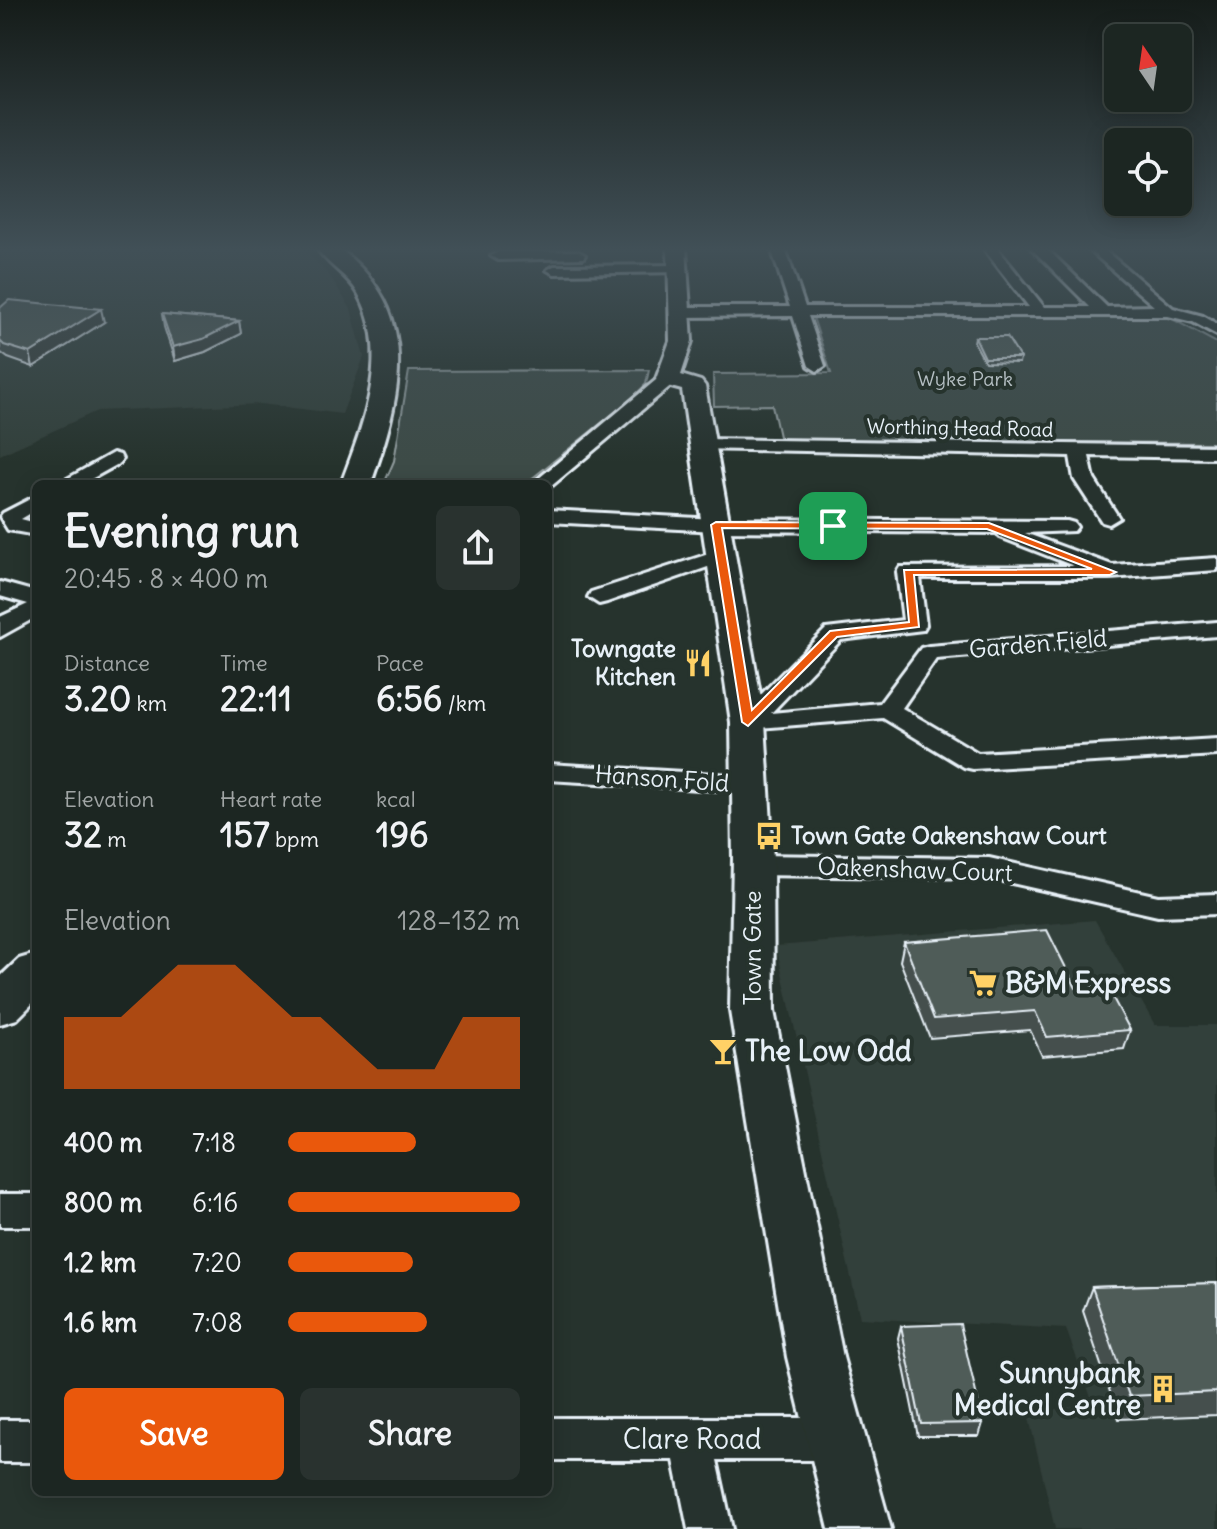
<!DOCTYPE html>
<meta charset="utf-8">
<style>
body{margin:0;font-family:Delius,sans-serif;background:#29322f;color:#f1f3f6;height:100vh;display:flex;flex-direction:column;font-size:30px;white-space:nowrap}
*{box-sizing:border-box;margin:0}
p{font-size:26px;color:#a0a5a5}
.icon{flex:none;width:44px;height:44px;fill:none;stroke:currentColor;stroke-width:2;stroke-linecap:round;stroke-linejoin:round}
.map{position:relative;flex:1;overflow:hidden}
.sheet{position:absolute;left:32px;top:480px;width:520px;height:1016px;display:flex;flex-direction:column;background:#1c2622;border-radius:12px;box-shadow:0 4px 20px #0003,0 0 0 2px #3a4340}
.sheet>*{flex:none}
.needle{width:52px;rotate:347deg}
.tools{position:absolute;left:1104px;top:24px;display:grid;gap:16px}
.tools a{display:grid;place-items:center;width:88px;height:88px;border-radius:12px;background:#1c2622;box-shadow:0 4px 20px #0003,0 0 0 2px #3a4340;font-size:40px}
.pin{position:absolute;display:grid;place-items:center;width:68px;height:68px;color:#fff;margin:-34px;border-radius:16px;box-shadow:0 4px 12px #0006}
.round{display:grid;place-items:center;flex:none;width:84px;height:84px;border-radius:12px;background:#29322f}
.overview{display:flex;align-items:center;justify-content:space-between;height:136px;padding:0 32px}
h1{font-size:44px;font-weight:800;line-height:60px}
.stats{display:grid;grid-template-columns:repeat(3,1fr);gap:12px;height:136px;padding:8px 32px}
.stats div{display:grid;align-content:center}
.stats b{font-size:34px;font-weight:800}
.stats small{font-size:22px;font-weight:400}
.stats p{font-size:22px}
.chart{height:224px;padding:16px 32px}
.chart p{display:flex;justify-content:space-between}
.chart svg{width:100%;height:144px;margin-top:8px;fill:#ea580c;opacity:.7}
.cta{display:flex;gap:16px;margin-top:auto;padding:16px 32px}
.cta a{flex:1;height:92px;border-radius:12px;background:#ea580c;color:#fff;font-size:32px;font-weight:800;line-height:92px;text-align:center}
.cta a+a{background:#29322f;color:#f1f3f6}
ul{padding:0 32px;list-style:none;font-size:26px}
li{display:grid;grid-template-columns:128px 96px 1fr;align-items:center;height:60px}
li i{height:20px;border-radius:10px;background:#ea580c}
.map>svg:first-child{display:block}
.built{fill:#333f3a}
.green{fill:#3e4b47;stroke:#939ea0;stroke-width:2}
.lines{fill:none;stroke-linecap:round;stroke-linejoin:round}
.street-casing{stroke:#e8f1f8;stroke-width:6}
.secondary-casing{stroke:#e8f1f8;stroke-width:6}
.primary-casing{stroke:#e8f1f8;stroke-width:6}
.street{fill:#26332d;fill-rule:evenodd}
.secondary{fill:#26332d;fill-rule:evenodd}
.primary{fill:#26332d;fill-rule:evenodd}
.wall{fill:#454f4d;stroke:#e8f1f8;stroke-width:2}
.shaded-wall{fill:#38403e;stroke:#e8f1f8;stroke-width:2}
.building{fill:#505c59;stroke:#e8f1f8;stroke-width:2}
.route{fill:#ea580c;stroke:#fff;stroke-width:2;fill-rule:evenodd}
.labels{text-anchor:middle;stroke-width:8;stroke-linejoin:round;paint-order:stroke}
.far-park-label{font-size:20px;fill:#b5bfc3;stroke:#26332d}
.far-street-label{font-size:20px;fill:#e8f1f8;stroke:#26332d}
.street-label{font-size:24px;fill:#e8f1f8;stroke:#26332d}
.poi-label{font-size:24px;font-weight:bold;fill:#e8f1f8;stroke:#26332d;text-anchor:end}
.near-poi-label{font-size:28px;font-weight:bold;fill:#e8f1f8;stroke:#26332d;text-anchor:start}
.near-street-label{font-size:28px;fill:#e8f1f8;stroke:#26332d}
</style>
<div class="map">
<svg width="1217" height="1529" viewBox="0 0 1217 1529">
<rect width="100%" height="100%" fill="#26332d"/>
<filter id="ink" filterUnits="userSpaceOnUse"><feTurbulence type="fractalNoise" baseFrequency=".0125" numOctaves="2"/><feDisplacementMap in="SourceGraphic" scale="16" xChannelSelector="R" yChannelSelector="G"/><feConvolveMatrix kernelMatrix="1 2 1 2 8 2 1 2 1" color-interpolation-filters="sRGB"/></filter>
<g filter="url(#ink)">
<g class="built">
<polygon points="0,248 303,248 330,276 351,309 364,357 342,414 260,404 97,411 0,455"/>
<polygon points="1095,920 1155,1025 1217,1025 1217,1529 1055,1529 1028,1414 1093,1403 1066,1329 860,1318 776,946"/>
</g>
<g class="green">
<polygon points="1165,315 1217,343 1217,443 780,441 772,405 714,406 713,374 831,373 813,317"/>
<polygon points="649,370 646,384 630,400 525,484 384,484 394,461 409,371"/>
</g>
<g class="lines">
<defs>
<g id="street">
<polygon points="771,248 785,248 805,307 1029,307 983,248 997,248 1044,307 1090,307 1031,248 1046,248 1107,307 1154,306 1087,248 1102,248 1173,308 1203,316 1217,324 1217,335 1193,322 1168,316 808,316 825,366 817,371 809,366 793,316 680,317 672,312 680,307 790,307"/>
<polygon points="578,251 585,255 583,258 498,260 491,256 498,252"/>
<polygon points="678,265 685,269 683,272 554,274 547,270 554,266"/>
<polygon points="668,374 674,375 676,379 674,383 549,488 548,484 532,484 662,375"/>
<polygon points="703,439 1217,446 1217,458 1089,456 1094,479 1119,518 1109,524 1102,522 1074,479 1070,456 697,449 694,445 697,441"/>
<polygon points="113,453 120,455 122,459 120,463 82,484 58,484"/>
<polygon points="36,496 36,510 21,519 36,523 36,535 8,530 0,517 3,513"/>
<polygon points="548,510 716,519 1067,521 1074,523 1077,527 1074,531 1025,533 1112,565 1217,558 1217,570 1110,578 920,578 926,625 923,630 841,640 771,713 880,703 921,648 929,646 1217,622 1217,636 936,659 902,708 978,753 1217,739 1217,755 973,769 964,767 883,718 748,729 739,727 736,722 739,717 826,629 903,620 897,572 900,567 1074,566 1000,537 997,533 716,531 548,522"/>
<polygon points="721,550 732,556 728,560 607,602 599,604 588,597 591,592"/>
<polygon points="0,582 36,592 36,617 0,637 0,617 28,604 0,596"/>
<polygon points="548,764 750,776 759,778 763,784 759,790 750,792 548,780"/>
<polygon points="753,855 989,858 1158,896 1217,894 1217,914 1158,916 989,878 753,875 743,872 739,865 743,858"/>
<rect x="0" y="1194" width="36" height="32"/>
<polygon points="548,1418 837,1418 852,1424 858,1439 852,1454 837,1460 717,1460 732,1529 688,1529 674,1460 548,1460"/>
<rect x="0" y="1420" width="36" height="42"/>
</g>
<polygon id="secondary" points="668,248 686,248 692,341 681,375 701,381 705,386 765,722 773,859 774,1011 843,1357 891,1529 829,1529 787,1357 730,1011 733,859 731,722 682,390 660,384 656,379 670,341"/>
<g id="primary">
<path d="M 317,248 L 339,248 C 353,260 367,272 377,288 C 417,347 392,423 371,484 L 341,484 C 363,426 392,353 358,293 C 348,275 327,265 317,248 Z"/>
<polygon points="36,954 36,1000 17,1019 0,1024 0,977 19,959"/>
</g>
</defs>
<use href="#street" class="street-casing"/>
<use href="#secondary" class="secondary-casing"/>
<use href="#primary" class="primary-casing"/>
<use href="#street" class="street"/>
<use href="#secondary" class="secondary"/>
<use href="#primary" class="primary"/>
</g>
<g class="wall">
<polygon points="0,308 104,322 33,367 8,358 0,352"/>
<polygon points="162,314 239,321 241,334 205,352 175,361 164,327"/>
<polygon points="975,337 1020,358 1019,363 985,362 974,342"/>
<polygon points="904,942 1076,988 1130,1030 1124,1049 1042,1056 1030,1030 930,1038 900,961"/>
<polygon points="1217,1283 1217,1415 1119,1419 1083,1311 1092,1287"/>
<polygon points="901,1326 983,1423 979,1436 918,1436 898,1338"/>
</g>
<g class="shaded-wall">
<polygon points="101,309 104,322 33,367 30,353"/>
<polygon points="239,321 241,334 205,352 175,361 173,347"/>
</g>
<g class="building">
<polygon points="9,300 101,309 30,353 4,345 0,341 0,308"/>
<polygon points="162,314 239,321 203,339 173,347"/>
<polygon points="975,337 1007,337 1020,358 985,358"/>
<polygon points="1047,930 1076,988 1106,985 1130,1030 1047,1037 1035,1011 934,1019 904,942"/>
<polygon points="1217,1283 1217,1392 1129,1396 1092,1287"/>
<polygon points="960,1324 983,1423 921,1424 901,1326"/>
</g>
</g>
<linearGradient id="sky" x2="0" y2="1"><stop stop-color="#151c19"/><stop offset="0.54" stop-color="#415057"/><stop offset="1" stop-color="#415057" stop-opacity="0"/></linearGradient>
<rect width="1217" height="462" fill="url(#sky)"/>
<path class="route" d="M 716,522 L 989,523 L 1116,572 L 1110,575 L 914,575 L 919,627 L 837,637 L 748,726 L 742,722 L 711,525 ZM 722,528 L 987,529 L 1092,569 L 904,570 L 909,622 L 830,631 L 752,710 Z"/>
<defs>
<symbol id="restaurant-bare" viewBox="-9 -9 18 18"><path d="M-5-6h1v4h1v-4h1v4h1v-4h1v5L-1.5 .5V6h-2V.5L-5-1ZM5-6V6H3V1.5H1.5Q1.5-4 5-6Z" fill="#ffd166" stroke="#26332d" stroke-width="2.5" paint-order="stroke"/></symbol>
<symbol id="bus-bare" viewBox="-9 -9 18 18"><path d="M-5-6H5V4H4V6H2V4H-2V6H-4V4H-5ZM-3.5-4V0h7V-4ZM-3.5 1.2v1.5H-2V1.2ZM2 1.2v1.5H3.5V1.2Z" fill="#ffd166" stroke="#26332d" stroke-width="2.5" paint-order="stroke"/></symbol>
<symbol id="supermarket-bare" viewBox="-9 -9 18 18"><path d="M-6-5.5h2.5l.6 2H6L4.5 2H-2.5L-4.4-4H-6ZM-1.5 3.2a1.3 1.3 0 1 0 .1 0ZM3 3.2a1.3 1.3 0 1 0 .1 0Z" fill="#ffd166" stroke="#26332d" stroke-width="2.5" paint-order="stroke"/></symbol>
<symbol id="bar-bare" viewBox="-9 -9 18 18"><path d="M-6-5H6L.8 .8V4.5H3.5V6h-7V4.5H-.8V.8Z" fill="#ffd166" stroke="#26332d" stroke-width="2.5" paint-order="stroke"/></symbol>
<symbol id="building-bare" viewBox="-9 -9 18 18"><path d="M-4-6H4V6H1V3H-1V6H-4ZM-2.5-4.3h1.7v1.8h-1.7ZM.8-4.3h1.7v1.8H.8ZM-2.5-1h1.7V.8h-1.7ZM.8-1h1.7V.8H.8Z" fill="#ffd166" stroke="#26332d" stroke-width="2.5" paint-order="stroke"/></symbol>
</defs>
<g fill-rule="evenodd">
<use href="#restaurant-bare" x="678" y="643" width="40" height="40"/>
<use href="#bus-bare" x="749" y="816" width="40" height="40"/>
<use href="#supermarket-bare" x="963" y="963" width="40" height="40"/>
<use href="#bar-bare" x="703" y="1031" width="40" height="40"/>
<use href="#building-bare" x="1143" y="1369" width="40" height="40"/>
</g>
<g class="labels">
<g class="far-park-label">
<text x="965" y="386">Wyke Park</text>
</g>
<g class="far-street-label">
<text transform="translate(960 428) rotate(1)" y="7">Worthing Head Road</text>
</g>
<g class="street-label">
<text transform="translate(1038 644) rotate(-5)" y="8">Garden Field</text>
<text transform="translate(662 779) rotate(4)" y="8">Hanson Fold</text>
<text transform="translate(915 870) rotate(2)" y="8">Oakenshaw Court</text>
<text transform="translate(753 948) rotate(-90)" y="8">Town Gate</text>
</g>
<g class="poi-label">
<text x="676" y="657">Towngate<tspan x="676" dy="28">Kitchen</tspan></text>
<text x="791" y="844" text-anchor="start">Town Gate Oakenshaw Court</text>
</g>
<g class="near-poi-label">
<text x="1005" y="993">B&amp;M Express</text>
<text x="745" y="1061">The Low Odd</text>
<text x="1141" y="1383" text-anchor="end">Sunnybank<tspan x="1141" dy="32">Medical Centre</tspan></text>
</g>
<g class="near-street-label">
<text x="692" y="1449">Clare Road</text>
</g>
</g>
</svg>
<div class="tools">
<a><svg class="needle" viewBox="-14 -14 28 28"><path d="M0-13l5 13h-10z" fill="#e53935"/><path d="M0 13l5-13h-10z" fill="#a0a5a5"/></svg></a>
<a><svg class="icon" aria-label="locate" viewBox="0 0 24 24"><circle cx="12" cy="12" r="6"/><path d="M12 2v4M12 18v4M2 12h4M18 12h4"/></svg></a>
</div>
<div class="pin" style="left:833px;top:526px;background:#1e9e55"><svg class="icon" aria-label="arrive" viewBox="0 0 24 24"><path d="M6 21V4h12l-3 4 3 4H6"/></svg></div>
<section class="sheet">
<div class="overview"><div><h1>Evening run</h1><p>20:45 · 8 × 400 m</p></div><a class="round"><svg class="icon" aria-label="share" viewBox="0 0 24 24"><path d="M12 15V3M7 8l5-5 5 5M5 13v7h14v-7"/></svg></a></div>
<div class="stats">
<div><p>Distance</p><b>3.20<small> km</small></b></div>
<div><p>Time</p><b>22:11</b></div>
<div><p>Pace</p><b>6:56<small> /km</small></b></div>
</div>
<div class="stats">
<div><p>Elevation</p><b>32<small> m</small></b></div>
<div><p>Heart rate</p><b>157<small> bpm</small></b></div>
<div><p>kcal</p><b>196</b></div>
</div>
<div class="chart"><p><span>Elevation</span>128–132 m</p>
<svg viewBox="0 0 160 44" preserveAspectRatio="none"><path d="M0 44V22L10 22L20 22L30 14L40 6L50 6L60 6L70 14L80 22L90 22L100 30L110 38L120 38L130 38L140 22L150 22L160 22V44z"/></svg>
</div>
<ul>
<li><b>400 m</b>7:18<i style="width:55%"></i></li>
<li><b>800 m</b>6:16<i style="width:100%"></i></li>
<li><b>1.2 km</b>7:20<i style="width:54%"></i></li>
<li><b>1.6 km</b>7:08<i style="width:60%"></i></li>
</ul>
<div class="cta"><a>Save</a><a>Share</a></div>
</section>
</div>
